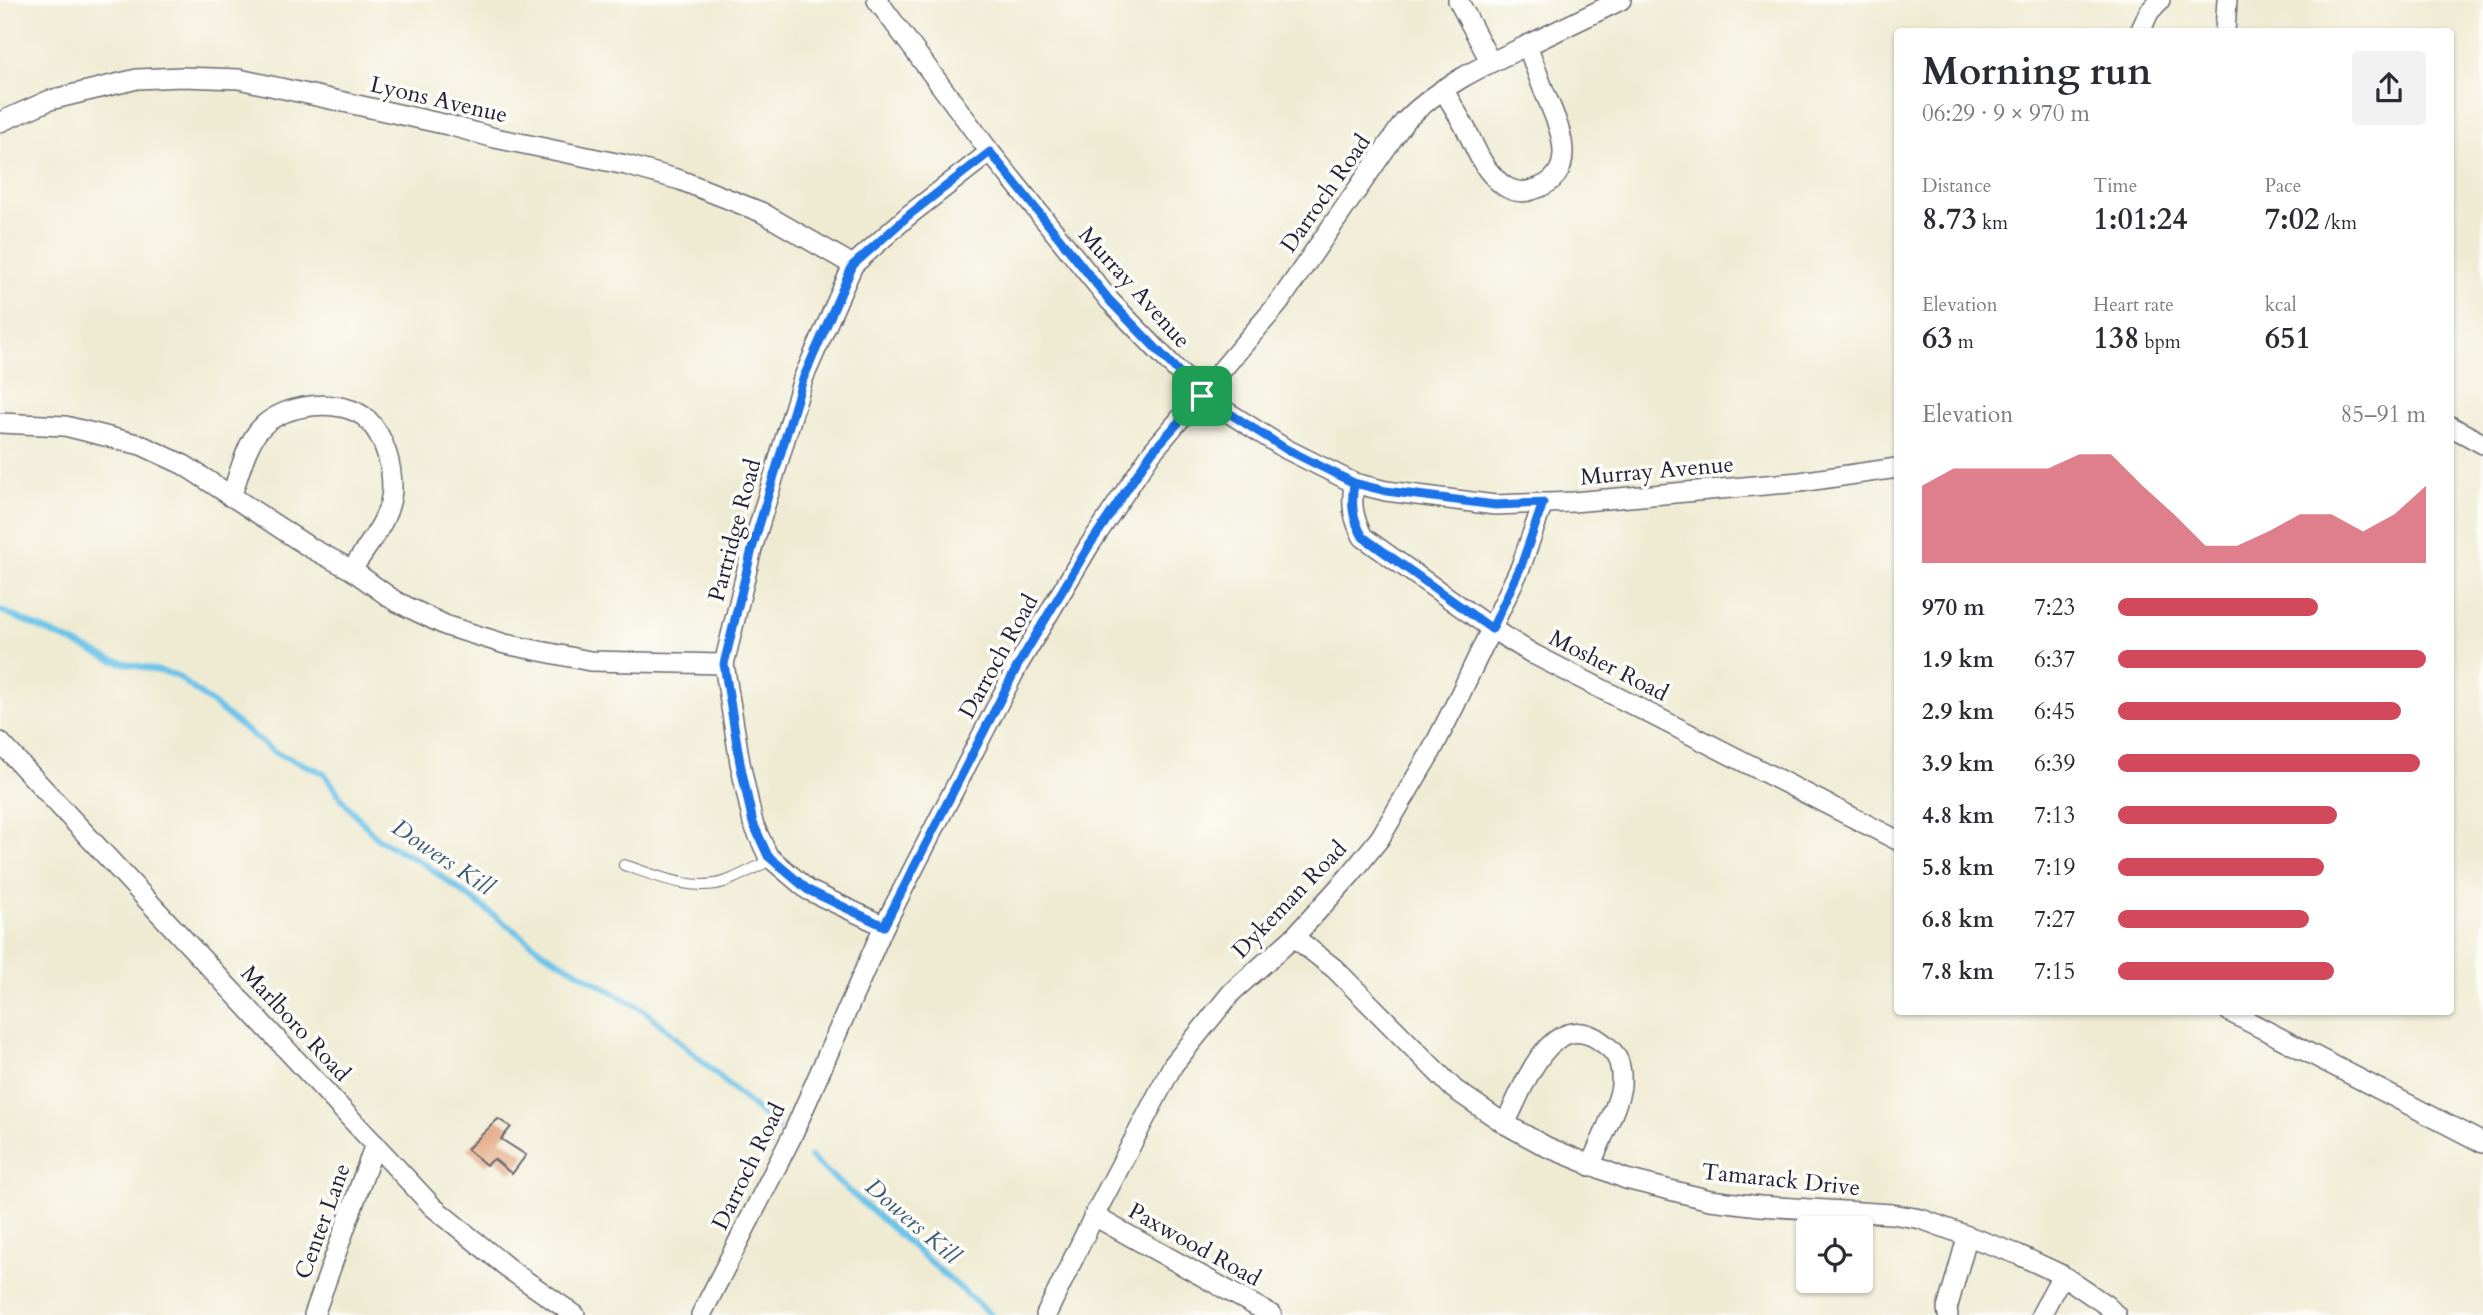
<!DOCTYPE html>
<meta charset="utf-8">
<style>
body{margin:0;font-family:Cardo,serif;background:#f2f2f3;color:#2b2b33;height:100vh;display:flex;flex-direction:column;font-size:26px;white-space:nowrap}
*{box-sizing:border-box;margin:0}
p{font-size:23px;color:#7c7c81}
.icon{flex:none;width:38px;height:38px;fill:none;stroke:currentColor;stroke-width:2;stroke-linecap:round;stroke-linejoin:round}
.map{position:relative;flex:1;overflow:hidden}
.sheet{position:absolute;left:1894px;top:28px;width:560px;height:987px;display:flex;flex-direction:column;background:#fff;border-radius:7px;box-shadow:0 2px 5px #0004}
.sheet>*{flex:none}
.fabs{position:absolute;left:1796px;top:1216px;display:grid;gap:14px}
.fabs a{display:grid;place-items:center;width:77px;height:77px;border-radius:7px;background:#fff;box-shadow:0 2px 5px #0004;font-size:35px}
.pin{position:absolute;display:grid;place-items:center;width:60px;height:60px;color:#fff;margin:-30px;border-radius:14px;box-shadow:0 4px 10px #0006}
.round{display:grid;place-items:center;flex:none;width:74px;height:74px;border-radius:7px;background:#f2f2f3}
.headline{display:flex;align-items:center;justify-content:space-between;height:119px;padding:0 28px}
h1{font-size:38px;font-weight:600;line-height:52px}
.figures{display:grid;grid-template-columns:repeat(3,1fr);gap:10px;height:119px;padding:7px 28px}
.figures div{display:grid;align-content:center}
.figures b{font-size:30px;font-weight:600}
.figures small{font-size:19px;font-weight:400}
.figures p{font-size:19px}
.chart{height:196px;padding:14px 28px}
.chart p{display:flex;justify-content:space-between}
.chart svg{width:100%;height:126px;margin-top:7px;fill:#d1495b;opacity:.7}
ul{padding:0 28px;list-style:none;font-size:23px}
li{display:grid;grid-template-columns:112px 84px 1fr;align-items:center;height:52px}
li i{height:18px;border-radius:9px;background:#d1495b}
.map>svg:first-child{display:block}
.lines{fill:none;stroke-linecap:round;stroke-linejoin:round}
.stream{stroke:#6cc3e9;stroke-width:6}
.building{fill:#e19d71}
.service-casing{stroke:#6a6870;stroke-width:12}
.minor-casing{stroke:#6a6870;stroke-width:22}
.service{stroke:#fff;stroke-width:10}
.minor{stroke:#fff;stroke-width:19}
.route-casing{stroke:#fff;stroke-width:14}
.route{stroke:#1a73e8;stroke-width:9}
.labels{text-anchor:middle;stroke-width:7;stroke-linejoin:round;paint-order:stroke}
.street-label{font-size:23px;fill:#22223b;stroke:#fdfcf7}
.water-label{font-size:24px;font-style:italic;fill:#3c5a78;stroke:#fdfcf7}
</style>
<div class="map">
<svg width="2483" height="1315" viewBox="0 0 2483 1315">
<rect width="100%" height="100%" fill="#fdfcf7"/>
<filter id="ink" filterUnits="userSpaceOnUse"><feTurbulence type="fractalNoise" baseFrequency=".0143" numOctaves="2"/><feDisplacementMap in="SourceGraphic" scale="14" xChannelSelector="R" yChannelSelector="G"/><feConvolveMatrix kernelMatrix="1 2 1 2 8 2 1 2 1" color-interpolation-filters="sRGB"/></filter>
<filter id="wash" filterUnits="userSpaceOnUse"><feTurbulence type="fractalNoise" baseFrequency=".00686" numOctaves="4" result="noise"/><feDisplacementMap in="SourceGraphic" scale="28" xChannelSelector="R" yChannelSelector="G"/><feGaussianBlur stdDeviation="1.57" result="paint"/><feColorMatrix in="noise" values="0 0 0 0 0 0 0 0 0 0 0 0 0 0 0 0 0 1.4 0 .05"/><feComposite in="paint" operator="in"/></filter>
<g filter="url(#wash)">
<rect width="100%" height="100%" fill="#efebd3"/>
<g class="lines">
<g class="stream">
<polyline points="0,610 112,660 176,675 274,752 324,773 344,802 378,839 426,865 542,951 647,1012 778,1129"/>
<polyline points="810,1157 991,1315"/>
</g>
</g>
<g id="blocks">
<polygon class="building" points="498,1119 511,1127 501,1139 526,1155 512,1174 494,1159 486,1165 467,1149"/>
</g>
</g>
<g filter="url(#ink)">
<use href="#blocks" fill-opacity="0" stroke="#6a6870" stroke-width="2"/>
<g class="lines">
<defs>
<path id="service" d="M 624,865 C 655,875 694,893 727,881 C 742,875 757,867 772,859"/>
<g id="minor">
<polyline points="877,0 990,152 1110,301 1202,396 1286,449 1354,483 1386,491 1495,505 1573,502 1800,482 1897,468"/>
<polyline points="1458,0 1490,61"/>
<polyline points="2140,32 2149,12 2160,0"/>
<polyline points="2225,32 2227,0"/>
<path d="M 1443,89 C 1451,103 1459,116 1467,131 C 1475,147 1481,164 1494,177 C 1504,188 1517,195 1532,190 C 1584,175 1558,124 1544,91 C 1538,76 1533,60 1527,45"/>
<polyline points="0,122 50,100 137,79 182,77 239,79 448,125 495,138 626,165 680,180 761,212 853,265"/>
<polyline points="0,423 65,426 141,445 184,465 309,547 352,570 395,601 447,626 505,644 590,661 724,664"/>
<polyline points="2450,426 2483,444"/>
<path d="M 1354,483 C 1351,505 1353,518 1363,537 L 1492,629 L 1533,654 L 1897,840"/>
<path d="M 231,497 C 238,478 246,444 260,429 C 282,403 343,396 368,420 C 385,438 392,465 392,489 C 391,519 367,545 352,570"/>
<polyline points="0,742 433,1207 513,1272 575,1315"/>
<polyline points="884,926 808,890 768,856 753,823 740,763 724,664 752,549 803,379 853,265 909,215 990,152"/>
<polyline points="1294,937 1335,969 1454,1089 1505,1124 1547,1147 1626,1179 1710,1200 1760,1206 1892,1214 1921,1219 2017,1254 2062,1275 2106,1305 2116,1315"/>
<polyline points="2230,1012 2483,1143"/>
<path d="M 1505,1124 C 1523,1089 1551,1003 1603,1043 C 1619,1054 1622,1066 1621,1085 C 1620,1102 1598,1147 1590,1166"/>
<polyline points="1094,1216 1272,1315"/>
<polyline points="314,1315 375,1144"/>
<path d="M 701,1315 L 791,1138 L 884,926 L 1018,665 L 1089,546 L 1152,452 L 1278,304 L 1404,122 C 1439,86 1482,66 1528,45 C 1559,30 1590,15 1621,0"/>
<polyline points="1046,1315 1094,1216 1173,1065 1232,992 1294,937 1351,874 1380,838 1431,752 1455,705 1521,566 1543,503"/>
<polyline points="1948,1315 1947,1309 1967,1238"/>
<polyline points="2041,1315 2062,1275"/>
</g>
</defs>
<use href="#service" class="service-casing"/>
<use href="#minor" class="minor-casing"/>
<use href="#service" class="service"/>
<use href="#minor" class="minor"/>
</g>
</g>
<g class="lines" filter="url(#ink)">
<defs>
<path id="route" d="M 1202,396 L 1110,301 L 990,152 L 909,215 L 853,265 L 803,379 L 752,549 L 724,664 L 740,763 L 753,823 L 768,856 L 808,890 L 884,926 L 1018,665 L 1089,546 L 1152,452 L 1202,396 L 1286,449 L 1354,483 C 1351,505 1352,518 1363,537 L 1492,629 L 1521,566 L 1543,503 L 1495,505 L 1386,491 L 1354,483 L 1286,449 L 1202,396"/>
</defs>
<use href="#route" class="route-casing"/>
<use href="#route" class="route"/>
</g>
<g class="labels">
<g class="street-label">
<text transform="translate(439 99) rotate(13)" y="8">Lyons Avenue</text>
<text transform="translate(1325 193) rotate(-55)" y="8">Darroch Road</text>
<text transform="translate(1135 287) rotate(48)" y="8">Murray Avenue</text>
<text transform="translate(1657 470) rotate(-5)" y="8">Murray Avenue</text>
<text transform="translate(734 530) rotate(-75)" y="8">Partridge Road</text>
<text transform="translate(998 656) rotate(-61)" y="8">Darroch Road</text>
<text transform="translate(1609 665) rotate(27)" y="8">Mosher Road</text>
<text transform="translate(1289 899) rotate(-46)" y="8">Dykeman Road</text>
<text transform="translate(296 1023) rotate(47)" y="8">Marlboro Road</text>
<text transform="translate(748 1166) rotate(-64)" y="8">Darroch Road</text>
<text transform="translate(1781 1179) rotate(6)" y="8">Tamarack Drive</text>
<text transform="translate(322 1221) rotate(-70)" y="8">Center Lane</text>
<text transform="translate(1195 1244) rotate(29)" y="8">Paxwood Road</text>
</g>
<g class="water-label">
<text transform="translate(443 857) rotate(34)" y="8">Dowers Kill</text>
<text transform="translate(913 1221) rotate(41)" y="8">Dowers Kill</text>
</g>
</g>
</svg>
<div class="fabs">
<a><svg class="icon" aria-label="locate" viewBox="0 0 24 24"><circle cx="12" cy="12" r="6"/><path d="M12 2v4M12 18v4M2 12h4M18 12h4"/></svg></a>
</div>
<div class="pin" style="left:1202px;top:396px;background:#1e9e55"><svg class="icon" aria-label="arrive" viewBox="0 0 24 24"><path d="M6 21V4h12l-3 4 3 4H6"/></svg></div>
<section class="sheet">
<div class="headline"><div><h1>Morning run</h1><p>06:29 · 9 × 970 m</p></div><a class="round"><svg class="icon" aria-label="share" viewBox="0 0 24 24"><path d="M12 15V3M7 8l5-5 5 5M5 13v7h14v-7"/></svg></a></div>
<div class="figures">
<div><p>Distance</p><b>8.73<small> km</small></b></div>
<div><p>Time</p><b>1:01:24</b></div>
<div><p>Pace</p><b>7:02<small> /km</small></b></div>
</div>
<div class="figures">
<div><p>Elevation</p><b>63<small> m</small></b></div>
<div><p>Heart rate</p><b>138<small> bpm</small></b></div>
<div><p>kcal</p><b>651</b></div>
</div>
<div class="chart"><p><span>Elevation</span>85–91 m</p>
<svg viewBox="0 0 160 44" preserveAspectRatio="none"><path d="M0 44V17L10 11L20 11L30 11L40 11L50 6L60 6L70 17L80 27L90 38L100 38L110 33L120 27L130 27L140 33L150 27L160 17V44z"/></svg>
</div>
<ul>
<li><b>970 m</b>7:23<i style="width:65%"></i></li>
<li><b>1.9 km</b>6:37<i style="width:100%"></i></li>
<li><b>2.9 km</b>6:45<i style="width:92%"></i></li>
<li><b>3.9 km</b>6:39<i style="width:98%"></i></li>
<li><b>4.8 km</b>7:13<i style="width:71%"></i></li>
<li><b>5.8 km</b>7:19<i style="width:67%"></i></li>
<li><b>6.8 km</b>7:27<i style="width:62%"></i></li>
<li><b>7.8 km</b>7:15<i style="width:70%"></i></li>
</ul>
</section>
</div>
